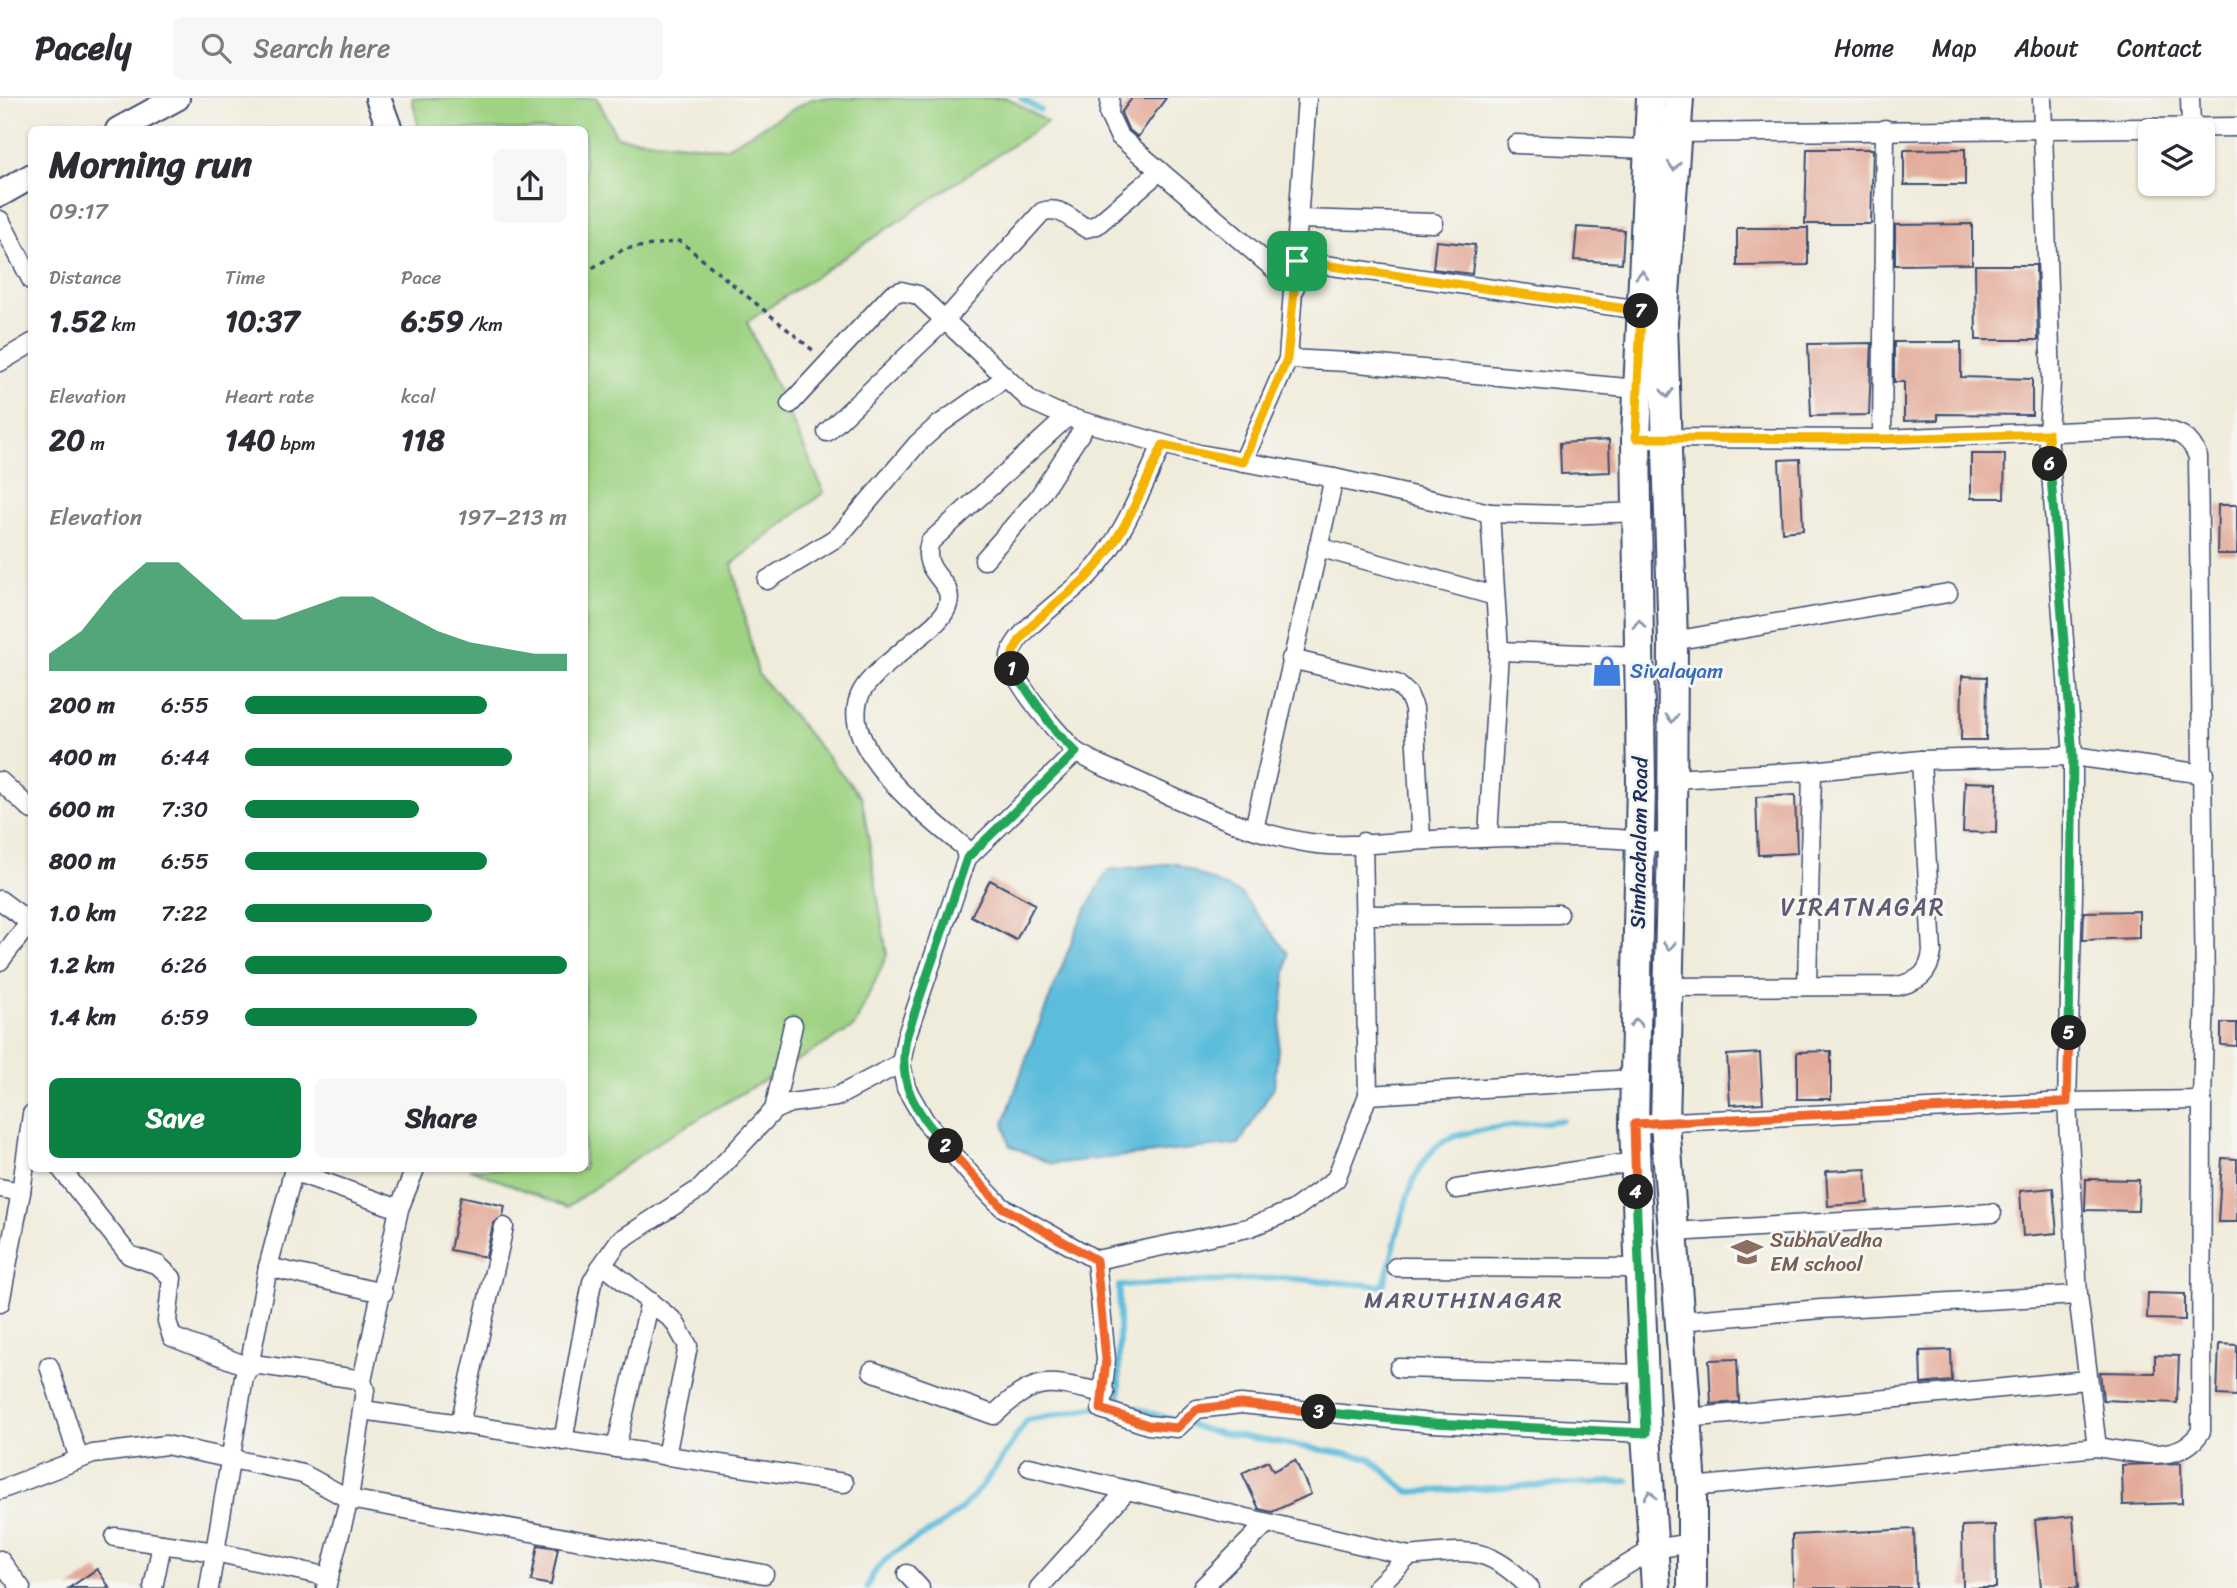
<!DOCTYPE html>
<meta charset="utf-8">
<style>
body{margin:0;font-family:Sriracha,sans-serif;background:#f7f7f7;color:#2b2b33;height:100vh;display:flex;flex-direction:column;font-size:26px;white-space:nowrap}
*{box-sizing:border-box;margin:0}
p{font-size:23px;color:#7c7c81}
.icon{flex:none;width:38px;height:38px;fill:none;stroke:currentColor;stroke-width:2;stroke-linecap:round;stroke-linejoin:round}
.map{position:relative;flex:1;overflow:hidden}
.side{position:absolute;left:28px;top:28px;width:560px;height:1046px;display:flex;flex-direction:column;background:#fff;border-radius:10px;box-shadow:0 2px 5px #0004}
.side>*{flex:none}
.buttons{position:absolute;left:2138px;top:21px;display:grid;gap:14px}
.buttons a{display:grid;place-items:center;width:77px;height:77px;border-radius:10px;background:#fff;box-shadow:0 2px 5px #0004;font-size:35px}
.pin{position:absolute;display:grid;place-items:center;width:60px;height:60px;color:#fff;margin:-30px;border-radius:14px;box-shadow:0 4px 10px #0006}
.km{position:absolute;width:35px;height:35px;margin:-18px;border-radius:50%;background:#222;color:#fff;font-size:19px;line-height:35px;text-align:center}
.round{display:grid;place-items:center;flex:none;width:74px;height:74px;border-radius:10px;background:#f7f7f7}
.summary{display:flex;align-items:center;justify-content:space-between;height:119px;padding:0 21px}
h1{font-size:38px;font-weight:700;line-height:52px}
.stats{display:grid;grid-template-columns:repeat(3,1fr);gap:10px;height:119px;padding:7px 21px}
.stats div{display:grid;align-content:center}
.stats b{font-size:30px;font-weight:700}
.stats small{font-size:19px;font-weight:400}
.stats p{font-size:19px}
.chart{height:196px;padding:14px 21px}
.chart p{display:flex;justify-content:space-between}
.chart svg{width:100%;height:126px;margin-top:7px;fill:#0b8043;opacity:.7}
.primary-button{display:flex;gap:14px;margin-top:auto;padding:14px 21px}
.primary-button a{flex:1;height:80px;border-radius:10px;background:#0b8043;color:#fff;font-size:28px;font-weight:700;line-height:80px;text-align:center}
.primary-button a+a{background:#f7f7f7;color:#2b2b33}
ul{padding:0 21px;list-style:none;font-size:23px}
li{display:grid;grid-template-columns:112px 84px 1fr;align-items:center;height:52px}
li i{height:18px;border-radius:9px;background:#0b8043}
header{display:flex;align-items:center;gap:42px;box-sizing:border-box;height:98px;padding:0 35px;background:#fff;border-bottom:2px solid #e1e1e2}
header strong{font-size:33px}
nav{display:flex;gap:38px;margin-inline-start:auto;font-size:24px}
.search{width:490px;height:63px;background:#f7f7f7;display:flex;align-items:center;gap:18px;box-sizing:border-box;padding:0 24px;border-radius:10px;color:#7c7c81;font-size:26px}
.map>svg:first-child{display:block}
.green{fill:#9fd383;stroke:#5d8170;stroke-width:2}
.water{fill:#5cbcdb;stroke:#3c769c;stroke-width:2}
.lines{fill:none;stroke-linecap:round;stroke-linejoin:round}
.stream{stroke:#5cbcdb;stroke-width:6}
.building{fill:#e3aa99}
.street-casing{stroke:#3b4b71;stroke-width:21}
.secondary-casing{stroke:#3b4b71;stroke-width:28}
.primary-casing{stroke:#3b4b71;stroke-width:32}
.path{stroke:#3b4b71;stroke-width:3.5;stroke-dasharray:5 5;stroke-linecap:butt}
.street{stroke:#fff;stroke-width:18}
.secondary{stroke:#fff;stroke-width:24}
.primary{stroke:#fff;stroke-width:28}
.oneway{stroke:#8d97ae}
.split-1-casing{stroke:#fff;stroke-width:14}
.split-2-casing{stroke:#fff;stroke-width:14}
.split-3-casing{stroke:#fff;stroke-width:14}
.split-4-casing{stroke:#fff;stroke-width:14}
.split-5-casing{stroke:#fff;stroke-width:14}
.split-6-casing{stroke:#fff;stroke-width:14}
.split-7-casing{stroke:#fff;stroke-width:14}
.split-8-casing{stroke:#fff;stroke-width:14}
.split-1{stroke:#f5b400;stroke-width:9}
.split-2{stroke:#22a559;stroke-width:9}
.split-3{stroke:#f0652b;stroke-width:9}
.split-4{stroke:#22a559;stroke-width:9}
.split-5{stroke:#f0652b;stroke-width:9}
.split-6{stroke:#22a559;stroke-width:9}
.split-7{stroke:#f5b400;stroke-width:9}
.split-8{stroke:#f5b400;stroke-width:9}
.labels{text-anchor:middle;stroke-width:6;stroke-linejoin:round;paint-order:stroke}
.shop-label{font-size:21px;fill:#366cbe;stroke:#f6f6f2;text-anchor:start}
.street-label{font-size:21px;fill:#1b2f5e;stroke:#f6f6f2}
.education-label{font-size:21px;fill:#785e54;stroke:#f6f6f2;text-anchor:start}
.neighbourhood-label{font-size:23px;letter-spacing:2px;fill:#615a73;stroke:#f6f6f2}
.quarter-label{font-size:24px;letter-spacing:2px;fill:#615a73;stroke:#f6f6f2}
</style>
<header>
<strong>Pacely</strong>
<div class="search"><svg class="icon" aria-label="search" viewBox="0 0 24 24"><circle cx="10" cy="10" r="6"/><path d="M15 15l6 6"/></svg>Search here</div>
<nav><a>Home</a><a>Map</a><a>About</a><a>Contact</a></nav>
</header>
<div class="map">
<svg width="2237" height="1490" viewBox="0 0 2237 1490">
<rect width="100%" height="100%" fill="#f6f6f2"/>
<filter id="ink" filterUnits="userSpaceOnUse"><feTurbulence type="fractalNoise" baseFrequency=".0143" numOctaves="2"/><feDisplacementMap in="SourceGraphic" scale="14" xChannelSelector="R" yChannelSelector="G"/><feConvolveMatrix kernelMatrix="1 2 1 2 8 2 1 2 1" color-interpolation-filters="sRGB"/></filter>
<filter id="wash" filterUnits="userSpaceOnUse"><feTurbulence type="fractalNoise" baseFrequency=".00686" numOctaves="4" result="noise"/><feDisplacementMap in="SourceGraphic" scale="28" xChannelSelector="R" yChannelSelector="G"/><feGaussianBlur stdDeviation="1.57" result="paint"/><feColorMatrix in="noise" values="0 0 0 0 0 0 0 0 0 0 0 0 0 0 0 0 0 1.4 0 .05"/><feComposite in="paint" operator="in"/></filter>
<g filter="url(#wash)">
<rect width="100%" height="100%" fill="#f0ecdb"/>
<polygon class="green" points="412,0 597,0 617,39 725,50 813,0 1008,0 1047,24 747,224 824,394 732,466 758,576 862,700 887,857 854,929 656,1046 567,1109 470,1071 584,1071 584,32 419,31"/>
<polygon class="water" points="1175,765 1241,796 1288,855 1274,989 1239,1046 1051,1066 1009,1047 1004,1025 1029,952 1080,823 1108,772"/>
<g class="lines">
<g class="stream">
<polyline points="1021,0 1040,12"/>
<polyline points="1119,1305 1174,1322"/>
<polyline points="1185,1326 1210,1333 1370,1360 1408,1394 1628,1383"/>
<path d="M 867,1490 C 879,1451 927,1441 955,1416 C 985,1390 1006,1354 1027,1322 L 1119,1305 L 1119,1188 L 1283,1180 L 1383,1188 C 1400,1144 1404,1053 1456,1038 C 1489,1028 1528,1027 1563,1022"/>
</g>
</g>
<g id="blocks">
<g class="building">
<polygon points="1132,0 1166,0 1138,39 1128,31 1121,15"/>
<polygon points="1807,51 1873,51 1871,126 1805,126"/>
<polygon points="1965,51 1965,87 1904,87 1904,52"/>
<polygon points="1972,126 1972,166 1895,167 1895,127"/>
<polygon points="1577,129 1624,132 1622,165 1574,162"/>
<polygon points="1737,130 1808,130 1808,167 1737,168"/>
<polygon points="1436,143 1475,147 1472,176 1433,171"/>
<polygon points="1975,167 2036,167 2038,242 1976,242"/>
<polygon points="1894,244 1961,244 1961,279 2032,281 2032,317 1938,316 1938,322 1904,323 1904,284 1894,284"/>
<polygon points="1872,245 1869,317 1811,318 1808,246"/>
<polygon points="1609,342 1610,374 1561,376 1560,345"/>
<polygon points="1971,356 2005,356 2004,400 1971,400"/>
<polygon points="1800,361 1803,432 1782,434 1779,362"/>
<polygon points="2218,407 2237,407 2237,456 2217,456"/>
<polygon points="1962,578 1987,579 1986,642 1961,642"/>
<polygon points="1965,684 1997,685 1996,735 1963,734"/>
<polygon points="1795,697 1797,755 1758,757 1756,699"/>
<polygon points="990,782 1035,806 1016,842 971,818"/>
<polygon points="2139,813 2139,840 2083,842 2084,814"/>
<polygon points="2221,925 2237,925 2237,948 2221,947"/>
<polygon points="1831,953 1831,1001 1797,1001 1797,954"/>
<polygon points="1760,955 1763,1005 1730,1007 1727,957"/>
<polygon points="2222,1060 2237,1061 2237,1124 2218,1124"/>
<polygon points="1866,1071 1868,1105 1828,1108 1826,1073"/>
<polygon points="2086,1081 2139,1082 2138,1113 2085,1112"/>
<polygon points="2053,1090 2057,1135 2023,1138 2020,1093"/>
<polygon points="461,1098 505,1108 503,1118 493,1126 486,1159 450,1152"/>
<polygon points="2148,1195 2185,1196 2185,1222 2147,1221"/>
<polygon points="2219,1246 2237,1247 2237,1298 2217,1297"/>
<polygon points="1951,1252 1952,1283 1921,1286 1920,1253"/>
<polygon points="2155,1257 2179,1258 2177,1305 2103,1302 2100,1274 2155,1275"/>
<polygon points="1737,1261 1739,1304 1711,1306 1709,1262"/>
<polygon points="1295,1362 1311,1396 1272,1414 1259,1411 1242,1375 1268,1363 1273,1373"/>
<polygon points="2181,1365 2182,1405 2123,1407 2122,1367"/>
<polygon points="2073,1418 2078,1490 2041,1490 2035,1422"/>
<polygon points="1995,1427 1996,1490 1963,1490 1962,1428"/>
<polygon points="1914,1431 1916,1490 1793,1490 1792,1437"/>
<polygon points="538,1447 558,1450 551,1487 531,1483"/>
<polygon points="97,1471 110,1490 69,1490"/>
</g>
</g>
</g>
<g filter="url(#ink)">
<use href="#blocks" fill-opacity="0" stroke="#3b4b71" stroke-width="2"/>
<g class="lines">
<defs>
<g id="street">
<polyline points="1110,0 1109,17 1119,38 1295,189"/>
<polyline points="2042,0 2051,285 2048,336 2073,658 2073,797 2067,1004 2078,1197 2097,1349"/>
<polyline points="2190,0 2191,29"/>
<polyline points="1677,35 2237,29"/>
<polyline points="1516,46 1647,51"/>
<polyline points="1299,121 1434,125"/>
<polyline points="0,122 32,183"/>
<polyline points="1297,163 1641,212"/>
<polyline points="1288,261 1347,264 1638,291"/>
<polyline points="0,264 32,245"/>
<polyline points="790,306 891,197 901,193 918,197 1031,303 1067,319 1199,356 1334,380 1490,415 1499,553 1488,739"/>
<path d="M 827,334 L 946,221 L 1042,114 C 1060,107 1071,122 1086,130 L 1097,127 L 1160,73"/>
<path d="M 1636,340 L 1882,341 L 2157,330 C 2179,334 2190,338 2198,359 L 2205,892 L 2202,1002 L 2201,1333 C 2180,1368 2132,1354 2097,1349 L 1692,1389"/>
<polyline points="1882,341 1885,31"/>
<polyline points="1243,364 1288,261 1307,0"/>
<polyline points="1490,415 1566,417 1638,414"/>
<polyline points="1318,449 1495,498"/>
<polyline points="984,462 1038,400 1087,325"/>
<polyline points="767,482 839,438 917,346 937,328 1005,280"/>
<polyline points="1673,543 1948,495"/>
<polyline points="1499,553 1639,558"/>
<polyline points="1291,561 1397,586 1408,596 1414,610 1421,742"/>
<path d="M 1076,654 C 1061,638 1007,580 1010,558 C 1014,533 1069,498 1088,478 C 1123,441 1141,392 1162,347"/>
<polyline points="1672,681 1812,673 1921,662 2073,658 2204,676"/>
<polyline points="0,683 32,712"/>
<polyline points="1254,731 1334,380"/>
<path d="M 1363,744 L 1368,997 L 1336,1081 L 1293,1112 L 1248,1130 L 1096,1162 L 1002,1109 L 971,1077 L 925,1023 L 906,990 L 901,965 L 906,940 L 967,760 L 1076,654 L 1100,667 C 1167,695 1238,734 1310,745 C 1349,751 1393,743 1432,742 C 1512,738 1593,736 1672,746"/>
<path d="M 967,760 L 964,749 C 929,720 832,647 862,593 C 872,576 893,562 908,548 C 921,537 944,523 948,506 C 955,482 919,476 930,444 L 1067,319"/>
<polyline points="0,802 32,826"/>
<polyline points="1364,817 1559,816"/>
<polyline points="0,863 30,824"/>
<polyline points="1807,888 1812,673"/>
<path d="M 1668,889 L 1898,888 C 1919,883 1929,876 1932,854 L 1921,662"/>
<polyline points="1368,997 1634,981"/>
<polyline points="774,1012 793,927"/>
<polyline points="1634,1026 2067,1004 2202,1002"/>
<polyline points="61,1071 129,1157 158,1167 172,1180 167,1223 172,1239 249,1269 268,1169 294,1071"/>
<polyline points="293,1073 399,1111"/>
<polyline points="0,1090 21,1094 32,1016"/>
<polyline points="1456,1091 1635,1064"/>
<polyline points="504,1129 460,1326 844,1385"/>
<polyline points="1674,1134 1992,1115"/>
<polyline points="1096,1162 1106,1261 1101,1311 1148,1327 1177,1330 1197,1311 1241,1306 1432,1325 1646,1335"/>
<polyline points="268,1169 383,1195"/>
<polyline points="1396,1169 1639,1170"/>
<polyline points="600,1170 619,1143 701,1090 774,1012 790,1005 836,999 901,965"/>
<polyline points="0,1205 21,1094"/>
<polyline points="1680,1223 1821,1211 2078,1197"/>
<polyline points="49,1268 79,1361"/>
<polyline points="1399,1270 1644,1276"/>
<path d="M 872,1273 L 994,1317 C 1038,1275 1049,1284 1105,1295"/>
<polyline points="362,1283 399,1111 415,1071"/>
<polyline points="363,1312 460,1326"/>
<polyline points="1687,1320 2087,1282"/>
<polyline points="563,1343 592,1184 600,1170 607,1170 674,1223 688,1248 666,1358"/>
<polyline points="616,1350 650,1203"/>
<path d="M 1029,1369 L 1409,1458 C 1467,1453 1486,1445 1530,1490"/>
<polyline points="0,1392 93,1356 166,1347 303,1376 349,1401 764,1476"/>
<polyline points="115,1439 215,1454 329,1479"/>
<polyline points="0,1462 21,1490"/>
<polyline points="907,1476 920,1490"/>
<polyline points="153,1490 162,1446"/>
<polyline points="209,1490 244,1279 249,1269 260,1267 350,1280 362,1283 365,1292 349,1401 326,1490"/>
<polyline points="1039,1490 1127,1392"/>
<polyline points="1202,1490 1267,1425"/>
<polyline points="1376,1490 1409,1458"/>
<polyline points="1589,1490 1653,1451 1692,1445"/>
</g>
<g id="secondary">
<polyline points="378,0 390,32"/>
<polyline points="118,32 177,0"/>
<polyline points="0,96 32,78"/>
</g>
<g id="primary">
<polyline points="1651,0 1636,340 1641,686 1634,1026 1646,1335 1656,1490"/>
<polyline points="1679,0 1663,224 1673,543 1672,746 1665,1025 1692,1389 1692,1490"/>
</g>
</defs>
<use href="#street" class="street-casing"/>
<use href="#secondary" class="secondary-casing"/>
<use href="#primary" class="primary-casing"/>
<polyline class="path" points="584,175 624,151 680,143 815,254"/>
<use href="#street" class="street"/>
<use href="#secondary" class="secondary"/>
<use href="#primary" class="primary"/>
</g>
<defs><path id="oneway-chevron" d="M-2-3.5L2.5 0L-2 3.5" fill="none" stroke-width="1.6" stroke-linecap="round" stroke-linejoin="round" transform="scale(1.75)"/></defs>
<g class="oneway">
<use href="#oneway-chevron" transform="translate(1674 68) rotate(94)"/>
<use href="#oneway-chevron" transform="translate(1642 177) rotate(-88)"/>
<use href="#oneway-chevron" transform="translate(1667 295) rotate(87)"/>
<use href="#oneway-chevron" transform="translate(1639 526) rotate(-91)"/>
<use href="#oneway-chevron" transform="translate(1672 620) rotate(90)"/>
<use href="#oneway-chevron" transform="translate(1669 848) rotate(92)"/>
<use href="#oneway-chevron" transform="translate(1636 925) rotate(-89)"/>
<use href="#oneway-chevron" transform="translate(1650 1397) rotate(-94)"/>
</g>
</g>
<g class="lines" filter="url(#ink)">
<defs>
<path id="split-1" d="M 1012,571 C 1003,540 1067,499 1087,479 C 1123,442 1141,393 1163,347 L 1243,364 L 1287,261 L 1297,163"/>
<path id="split-2" d="M 946,1048 C 916,1012 897,989 906,940 L 967,760 L 1076,654 L 1056,634 L 1012,571"/>
<polyline id="split-3" points="946,1048 1002,1109 1096,1162 1106,1261 1101,1311 1148,1327 1177,1330 1197,1311 1241,1306 1319,1314"/>
<polyline id="split-4" points="1319,1314 1432,1325 1646,1335 1636,1094"/>
<polyline id="split-5" points="1636,1094 1634,1026 2067,1004 2069,935"/>
<polyline id="split-6" points="2050,366 2073,658 2069,935"/>
<polyline id="split-7" points="1641,213 1636,340 1882,341 2048,336 2050,366"/>
<polyline id="split-8" points="1297,163 1641,213"/>
</defs>
<use href="#split-1" class="split-1-casing"/>
<use href="#split-2" class="split-2-casing"/>
<use href="#split-3" class="split-3-casing"/>
<use href="#split-4" class="split-4-casing"/>
<use href="#split-5" class="split-5-casing"/>
<use href="#split-6" class="split-6-casing"/>
<use href="#split-7" class="split-7-casing"/>
<use href="#split-8" class="split-8-casing"/>
<use href="#split-1" class="split-1"/>
<use href="#split-2" class="split-2"/>
<use href="#split-3" class="split-3"/>
<use href="#split-4" class="split-4"/>
<use href="#split-5" class="split-5"/>
<use href="#split-6" class="split-6"/>
<use href="#split-7" class="split-7"/>
<use href="#split-8" class="split-8"/>
</g>
<defs>
<symbol id="shop-bare" viewBox="-9 -9 18 18"><path d="M-5-2.5h2.3a2.7 3.5 0 0 1 5.4 0H5L5.5 6h-11ZM-1.5-2.5h3a1.5 2.3 0 0 0-3 0Z" fill="#3f7fe0" stroke="#f6f6f2" stroke-width="2.5" paint-order="stroke"/></symbol>
<symbol id="school-bare" viewBox="-9 -9 18 18"><path d="M0-5L7-2L0 1L-7-2ZM-4 1L0 2.5L4 1V4Q0 6-4 4Z" fill="#8d6e63" stroke="#f6f6f2" stroke-width="2.5" paint-order="stroke"/></symbol>
</defs>
<g fill-rule="evenodd">
<use href="#shop-bare" x="1585" y="551" width="44" height="44"/>
<use href="#school-bare" x="1725" y="1132" width="44" height="44"/>
</g>
<g class="labels">
<g class="shop-label">
<text x="1630" y="580">Sivalayam</text>
</g>
<g class="street-label">
<text transform="translate(1639 745) rotate(-89)" y="7">Simhachalam Road</text>
</g>
<g class="education-label">
<text x="1770" y="1149">SubhaVedha<tspan x="1770" dy="24">EM school</tspan></text>
</g>
<g class="neighbourhood-label">
<text x="1464" y="1210">MARUTHINAGAR</text>
</g>
<g class="quarter-label">
<text x="1863" y="817">VIRATNAGAR</text>
</g>
</g>
</svg>
<div class="buttons">
<a><svg class="icon" aria-label="layers" viewBox="0 0 24 24"><path d="M12 4l9 5-9 5-9-5zM3 14l9 5 9-5"/></svg></a>
</div>
<div class="pin" style="left:1297px;top:163px;background:#1e9e55"><svg class="icon" aria-label="arrive" viewBox="0 0 24 24"><path d="M6 21V4h12l-3 4 3 4H6"/></svg></div>
<b class="km" style="left:1012px;top:571px">1</b>
<b class="km" style="left:946px;top:1048px">2</b>
<b class="km" style="left:1319px;top:1314px">3</b>
<b class="km" style="left:1636px;top:1094px">4</b>
<b class="km" style="left:2069px;top:935px">5</b>
<b class="km" style="left:2050px;top:366px">6</b>
<b class="km" style="left:1641px;top:213px">7</b>
<section class="side">
<div class="summary"><div><h1>Morning run</h1><p>09:17</p></div><a class="round"><svg class="icon" aria-label="share" viewBox="0 0 24 24"><path d="M12 15V3M7 8l5-5 5 5M5 13v7h14v-7"/></svg></a></div>
<div class="stats">
<div><p>Distance</p><b>1.52<small> km</small></b></div>
<div><p>Time</p><b>10:37</b></div>
<div><p>Pace</p><b>6:59<small> /km</small></b></div>
</div>
<div class="stats">
<div><p>Elevation</p><b>20<small> m</small></b></div>
<div><p>Heart rate</p><b>140<small> bpm</small></b></div>
<div><p>kcal</p><b>118</b></div>
</div>
<div class="chart"><p><span>Elevation</span>197–213 m</p>
<svg viewBox="0 0 160 44" preserveAspectRatio="none"><path d="M0 44V38L10 30L20 16L30 6L40 6L50 16L60 26L70 26L80 22L90 18L100 18L110 24L120 30L130 34L140 36L150 38L160 38V44z"/></svg>
</div>
<ul>
<li><b>200 m</b>6:55<i style="width:75%"></i></li>
<li><b>400 m</b>6:44<i style="width:83%"></i></li>
<li><b>600 m</b>7:30<i style="width:54%"></i></li>
<li><b>800 m</b>6:55<i style="width:75%"></i></li>
<li><b>1.0 km</b>7:22<i style="width:58%"></i></li>
<li><b>1.2 km</b>6:26<i style="width:100%"></i></li>
<li><b>1.4 km</b>6:59<i style="width:72%"></i></li>
</ul>
<div class="primary-button"><a>Save</a><a>Share</a></div>
</section>
</div>
